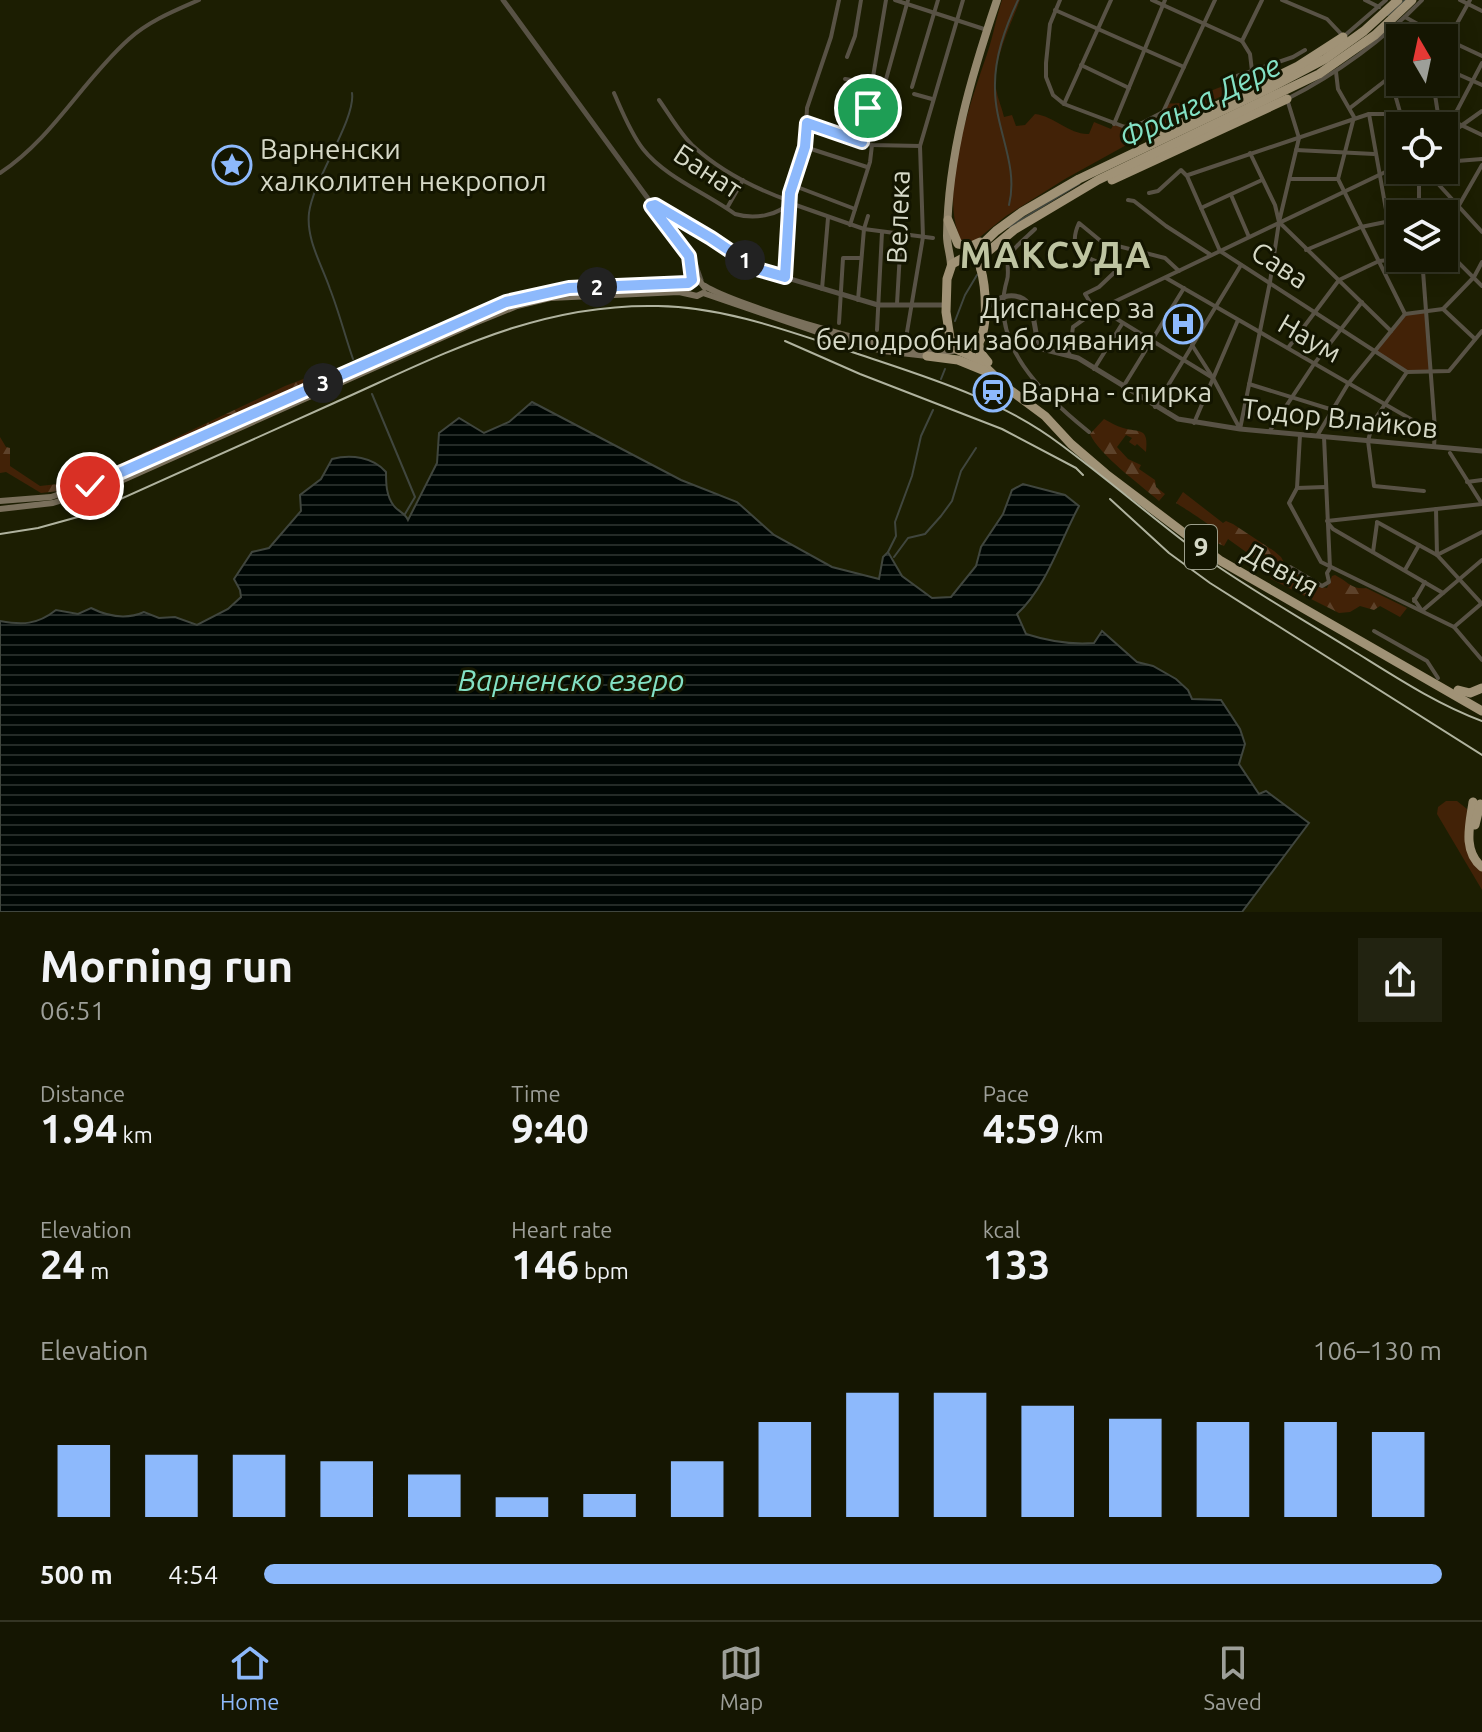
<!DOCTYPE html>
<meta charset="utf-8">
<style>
body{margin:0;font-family:Ubuntu,sans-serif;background:#222311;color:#f1f3f6;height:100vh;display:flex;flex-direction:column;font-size:30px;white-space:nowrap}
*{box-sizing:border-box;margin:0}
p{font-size:26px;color:#9d9f99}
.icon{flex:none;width:44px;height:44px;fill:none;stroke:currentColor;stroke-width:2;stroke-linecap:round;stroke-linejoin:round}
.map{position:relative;height:912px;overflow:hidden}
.sheet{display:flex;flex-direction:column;background:#151602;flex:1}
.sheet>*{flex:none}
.needle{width:52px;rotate:351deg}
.fabs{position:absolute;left:1386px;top:24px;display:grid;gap:16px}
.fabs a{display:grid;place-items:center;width:72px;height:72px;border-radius:0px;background:#151602;box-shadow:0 4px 20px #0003,0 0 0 2px #343524;font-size:40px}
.pin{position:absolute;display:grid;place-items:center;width:68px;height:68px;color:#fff;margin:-34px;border:4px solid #fff;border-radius:50%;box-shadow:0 2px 8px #0007}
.km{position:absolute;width:40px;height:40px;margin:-20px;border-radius:50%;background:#222;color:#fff;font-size:22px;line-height:40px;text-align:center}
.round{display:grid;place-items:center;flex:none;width:84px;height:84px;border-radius:0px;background:#222311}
.summary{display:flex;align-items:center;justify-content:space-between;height:136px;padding:0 40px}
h1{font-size:44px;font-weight:700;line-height:60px}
.metrics{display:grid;grid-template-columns:repeat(3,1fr);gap:12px;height:136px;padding:8px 40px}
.metrics div{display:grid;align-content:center}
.metrics b{font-size:40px;font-weight:700}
.metrics small{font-size:22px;font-weight:400}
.metrics p{font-size:22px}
.chart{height:224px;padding:16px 40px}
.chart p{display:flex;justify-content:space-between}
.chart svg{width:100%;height:144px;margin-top:8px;stroke:#8db9fc;stroke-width:6}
ul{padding:0 40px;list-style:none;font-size:26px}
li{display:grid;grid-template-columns:128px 96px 1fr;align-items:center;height:60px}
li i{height:20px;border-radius:10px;background:#8db9fc}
.tabs{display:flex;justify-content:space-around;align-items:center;height:112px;border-top:2px solid #343524;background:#151602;font-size:22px;color:#9d9f99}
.tabs a{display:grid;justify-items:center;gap:4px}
.tabs .current{color:#8db9fc}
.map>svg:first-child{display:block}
.grass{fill:#422207}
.forest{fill:url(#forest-firs)}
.water{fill:url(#water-rules);stroke:#40463e;stroke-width:2}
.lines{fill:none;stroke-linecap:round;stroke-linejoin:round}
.stream{stroke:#40463e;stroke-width:2}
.minor{stroke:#585245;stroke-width:4}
.tertiary{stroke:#585245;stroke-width:5}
.secondary{stroke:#7a705c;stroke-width:6}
.primary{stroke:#94886e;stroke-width:8}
.trunk{stroke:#a09276;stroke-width:9}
.rail{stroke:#b0b39f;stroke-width:2}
.route-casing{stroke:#fff;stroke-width:16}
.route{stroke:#8db9fc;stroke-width:10}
.labels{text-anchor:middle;stroke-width:6;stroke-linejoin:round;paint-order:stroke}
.shield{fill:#131500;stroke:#9c9e8b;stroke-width:2}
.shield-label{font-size:26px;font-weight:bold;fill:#d6d9c7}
.poi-label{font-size:28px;fill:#d6d9c7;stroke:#131500;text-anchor:start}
.street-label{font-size:28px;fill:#d6d9c7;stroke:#131500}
.water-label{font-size:30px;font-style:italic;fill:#83e1c5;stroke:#131500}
.district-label{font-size:36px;font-weight:bold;letter-spacing:2px;fill:#bec4a1;stroke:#131500}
</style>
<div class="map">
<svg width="1482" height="912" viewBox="0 0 1482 912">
<defs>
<pattern id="forest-firs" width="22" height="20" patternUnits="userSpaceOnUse" patternTransform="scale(2)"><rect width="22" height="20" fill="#422207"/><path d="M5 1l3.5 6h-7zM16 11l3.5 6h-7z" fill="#5d422a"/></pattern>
<pattern id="water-rules" width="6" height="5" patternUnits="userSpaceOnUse" patternTransform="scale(2)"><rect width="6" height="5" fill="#000704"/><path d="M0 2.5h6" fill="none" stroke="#242b27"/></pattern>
</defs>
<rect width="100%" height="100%" fill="#1c1e02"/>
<g class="grass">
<path d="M 1002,0 L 1020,0 C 1011,24 990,66 997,93 C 998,99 1002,108 1004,117 L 1012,115 L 1016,126 L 1025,125 L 1035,114 C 1054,116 1070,135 1089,134 L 1094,122 L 1111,129 L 1114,124 C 1132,126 1158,122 1167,103 C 1187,107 1206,90 1225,86 L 1228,93 L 1168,122 L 1065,179 L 1006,216 L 975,241 L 962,242 C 937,196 971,101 987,54 C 993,37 996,18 1002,0 Z"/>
<polygon points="1425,312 1430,372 1410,373 1375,351 1405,314"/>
<polygon points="1446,801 1457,801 1467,809 1466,837 1482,870 1482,890 1437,814 1438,807"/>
</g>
<g class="forest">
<polygon points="314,375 319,377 319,380 102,477 59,491 41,493 6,472 0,473 0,437 6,447 10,448 10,466 40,486 76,482 101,473 285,386"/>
<path d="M 1104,419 C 1110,422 1116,426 1123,428 C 1139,433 1149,426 1146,452 L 1137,444 L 1135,446 L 1129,442 L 1132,438 L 1126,435 L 1117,447 L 1128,459 L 1141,465 L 1139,469 L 1155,480 L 1156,487 L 1165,494 L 1159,501 C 1141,485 1099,455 1090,434 Z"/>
<path d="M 1183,492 L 1223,523 L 1226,521 L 1233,524 L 1274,551 L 1281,557 L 1287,568 L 1317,586 L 1327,588 L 1332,576 L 1335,575 C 1347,581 1352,590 1366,588 L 1407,608 L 1400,617 L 1380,606 L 1374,610 L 1360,606 L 1350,612 L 1339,613 L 1271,579 L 1267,567 L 1228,539 L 1224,546 L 1217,543 C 1217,541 1215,531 1215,530 C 1211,525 1184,508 1176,503 Z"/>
</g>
<path class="water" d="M 532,402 L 681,480 L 737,502 L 774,535 L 832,567 L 879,579 L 883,557 L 888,552 L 902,576 L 932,598 L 951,597 L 976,566 L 981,547 L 1003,514 L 1012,490 L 1023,484 L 1065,495 L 1079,506 C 1060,541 1047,586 1017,614 L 1026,634 C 1048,641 1070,645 1094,643 L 1102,631 L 1137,662 L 1153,666 L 1176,679 L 1188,690 L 1192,699 L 1221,700 L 1240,729 L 1245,744 L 1239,764 L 1259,794 L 1266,791 L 1309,823 L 1242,912 L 0,912 L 0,621 C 22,625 37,625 56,610 L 78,614 L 91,608 C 109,617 126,620 144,612 L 159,618 L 175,617 L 197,625 L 228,609 L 241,597 L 240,590 L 234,579 L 252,552 L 269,548 L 301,511 L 300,495 L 321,479 L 332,459 C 351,454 373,457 386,472 C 386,483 386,496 394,506 C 399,512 405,513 408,520 L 437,463 L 439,433 L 459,418 L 484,433 L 509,422 Z"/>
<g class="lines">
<g class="stream">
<polyline points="1388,15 1405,0"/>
<path d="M 352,93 C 356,119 313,180 309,213 C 306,240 322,265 330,289 C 339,312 345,336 353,359"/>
<path d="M 1009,205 C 1019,165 995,129 995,89 C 994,58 1005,28 1018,0"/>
<polyline points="1009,227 1079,184"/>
<polyline points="955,321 965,295 977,275"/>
<polyline points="941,379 945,369"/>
<polyline points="372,394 415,497 405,514"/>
<polyline points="888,552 896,536 895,522 912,476 921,436 933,410"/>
<polyline points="894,557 908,538 925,534 941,516 952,501 961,471 976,448"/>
</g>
<g class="minor">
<polyline points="839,0 831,37 807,108 805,147 790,193 790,203 864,229 933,238"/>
<polyline points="895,0 987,30"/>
<polyline points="1060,0 1050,24 1046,63 1046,77 1053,95 1064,104 1125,127 1142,123 1163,112 1215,0"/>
<polyline points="1152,0 1242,41"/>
<polyline points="1282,0 1327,19 1344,37"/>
<polyline points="1365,0 1379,7"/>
<polyline points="1460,0 1482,11"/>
<polyline points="1055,10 1184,67"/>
<polyline points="1405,17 1443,38"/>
<polyline points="1343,37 1386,0"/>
<polyline points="1448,40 1482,56"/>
<polyline points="1242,41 1262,0"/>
<polyline points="1242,41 1250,54 1252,71"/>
<polyline points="1444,47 1470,0"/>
<polyline points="847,57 855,36 861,0"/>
<polyline points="1081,65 1129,88"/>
<polyline points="1444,68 1482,85"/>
<polyline points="1336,72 1338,89 1354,117 1338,179 1405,314"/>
<polyline points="1237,76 1293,57 1305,50"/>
<polyline points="845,79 871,83"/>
<polyline points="872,81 885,83 893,90"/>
<polyline points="1433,82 1438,114"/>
<polyline points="885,83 908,0"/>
<polyline points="912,87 938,0"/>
<path d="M 614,93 C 622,111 630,132 643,149 C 665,177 706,193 735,214 C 752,219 779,217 790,201 C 756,189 719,170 692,145 C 679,132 669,114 659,100"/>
<polyline points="914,94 932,99"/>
<polyline points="1064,104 1111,0"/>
<polyline points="1350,108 1390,77 1400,74"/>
<polyline points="1369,114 1388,221"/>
<polyline points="1452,120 1482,63"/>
<polyline points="807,123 872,145 920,146"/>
<polyline points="1114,124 1165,0"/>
<polyline points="1404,126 1390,77 1401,32 1412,23"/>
<polyline points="1444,138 1482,111"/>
<polyline points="862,142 886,0"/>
<polyline points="805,147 867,167"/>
<polyline points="1296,150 1374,154"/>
<polyline points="1250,153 1275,205 1279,222 1391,331"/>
<polyline points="1444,162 1482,159"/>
<polyline points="1409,170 1419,176 1432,170"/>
<path d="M 0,173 C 53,138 82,81 129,39 C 149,21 174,11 199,0"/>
<polyline points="1429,174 1482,232"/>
<polyline points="1188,175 1369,114 1438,114 1482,135"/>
<polyline points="1419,176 1419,214"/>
<polyline points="1290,179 1338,179"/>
<polyline points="792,185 855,209"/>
<polyline points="1149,193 1158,191 1181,170 1187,176 1220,251 1407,372 1449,371 1482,331"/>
<polyline points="1231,195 1249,237"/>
<polyline points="1128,200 1134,201 1166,226 1211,255"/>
<polyline points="727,208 743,180"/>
<polyline points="1201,208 1262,180"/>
<polyline points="1445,209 1451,255 1482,286"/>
<polyline points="1422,214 1458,207 1482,165"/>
<polyline points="850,225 870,162 872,145"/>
<path d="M 1035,229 C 1026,238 1010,249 1008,262 C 1007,268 1009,274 1007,280 C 988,344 1043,395 1089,432"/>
<polyline points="1306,250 1361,227 1400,219"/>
<polyline points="1422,258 1435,429 1434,447"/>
<path d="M 1179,271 L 1165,258 L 1102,242 L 1079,223 C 1063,258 1096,260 1118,269 L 1099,287 L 1085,294 L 1094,309 L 1107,313 L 1213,378"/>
<polyline points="785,277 790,203"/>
<polyline points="1166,278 1428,429 1435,429"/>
<polyline points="822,289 828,218"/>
<polyline points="858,300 864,229 868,216"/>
<polyline points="897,304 901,235"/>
<polyline points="1443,309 1474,277 1482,262"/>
<polyline points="839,323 843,258 861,258"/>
<polyline points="877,330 882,232"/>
<polyline points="906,338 923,237 920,146 963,0"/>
<polyline points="1192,345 1213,378 1239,427"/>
<polyline points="1288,348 1339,280 1379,261 1411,258"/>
<polyline points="1069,355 1073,327 1097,310 1400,165"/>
<polyline points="1094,369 1122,324"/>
<polyline points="1407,372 1373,422 1368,441 1374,486 1424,491"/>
<polyline points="1249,384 1333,410"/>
<polyline points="1123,387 1184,288"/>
<polyline points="1155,407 1241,265"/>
<polyline points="1194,423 1238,320"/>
<path d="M 1240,429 L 1270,282 L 1279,222 L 1299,138 L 1287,99 C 1338,73 1382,41 1422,0"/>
<polyline points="1269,432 1314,364 1362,302"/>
<polyline points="1300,435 1297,488 1289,503 1321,562 1454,627 1482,660"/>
<polyline points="1317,436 1348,384 1405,314 1443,309 1475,339"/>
<polyline points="1450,453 1482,504"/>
<polyline points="1467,482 1482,480"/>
<polyline points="1297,488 1325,487"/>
<polyline points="1436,509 1437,555 1482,532"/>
<polyline points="1327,521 1482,504"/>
<polyline points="1377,522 1437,555 1482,604"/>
<polyline points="1328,523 1333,529 1443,593"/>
<polyline points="1373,552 1377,523"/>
<polyline points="1290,567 1322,586 1329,582 1327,573 1330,568 1324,437"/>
<polyline points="1405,570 1419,545"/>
<polyline points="1414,599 1422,611 1482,560"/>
<polyline points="1414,601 1425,582"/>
<polyline points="1454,627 1482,603"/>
<polyline points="1374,631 1427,661 1438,678"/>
</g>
<g class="tertiary">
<polyline points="503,0 695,263 701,280"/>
<polyline points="651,206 655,205 711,238 757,269 878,305 945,305"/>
<polyline points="689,257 692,280"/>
<path d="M 987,309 C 992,302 999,297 1008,296 C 1042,293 1029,332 1042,349 L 1078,358 L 1178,419 L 1240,429 L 1482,451"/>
</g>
<g class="secondary">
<polyline points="688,285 692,280 698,279 705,288"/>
<path d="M 705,286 C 732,304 913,361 940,349 C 946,347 947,341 949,335"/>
<polyline points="0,501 51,497 111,477 429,335 516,299 569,288 688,283"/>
<polyline points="0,509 53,503 114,484 475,323 517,306 550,298 679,292 697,296 703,293 820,333 883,351 927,356 957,350"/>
</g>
<path class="primary" d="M 951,266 C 951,256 947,246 947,236 C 948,154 971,77 997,0"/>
<g class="trunk">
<polyline points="1398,0 1364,31 1325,59 1268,89 1079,179 1022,212 996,231 974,252 952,264 947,279 946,312 950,338 956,349 977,359 1006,387 1045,416 1071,444 1106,474 1221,561 1482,711"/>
<polyline points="1163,132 1298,66 1343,37"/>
<polyline points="1112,180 1287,99"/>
<polyline points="948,220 958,244 971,246 980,242"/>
<polyline points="981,269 985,254 1014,230 1098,180 1319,74 1375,35 1412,0"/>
<polyline points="979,345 980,352 988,362"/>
<path d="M 975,348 C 990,333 986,286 980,266"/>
<polyline points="927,356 958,360 985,371"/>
<polyline points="1458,690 1470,693 1482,688"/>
<path d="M 1473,802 C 1470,824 1462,851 1482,867"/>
<polyline points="1475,825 1480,804"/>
</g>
<g class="rail">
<polyline points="785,341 860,374 1002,429 1076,468 1083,475"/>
<polyline points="1110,499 1169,553 1210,583 1482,755"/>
<path d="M 0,534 L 38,528 L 85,515 C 168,478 251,441 334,403 C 442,355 536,303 658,306 C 726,307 791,332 855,353 C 926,377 999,398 1060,444 C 1110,481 1157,522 1207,559 C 1254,592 1304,620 1352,650 C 1394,676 1436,704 1482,721"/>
</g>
</g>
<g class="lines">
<defs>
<polyline id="route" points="90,486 506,302 569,288 688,283 692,280 689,256 651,206 655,205 711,238 757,269 785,277 790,193 805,147 807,123 862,142 868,108"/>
</defs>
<use href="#route" class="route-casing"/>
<use href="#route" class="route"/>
</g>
<defs>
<symbol id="sight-ring" viewBox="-11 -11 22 22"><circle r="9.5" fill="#131500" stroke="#8db9fc" stroke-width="1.5"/><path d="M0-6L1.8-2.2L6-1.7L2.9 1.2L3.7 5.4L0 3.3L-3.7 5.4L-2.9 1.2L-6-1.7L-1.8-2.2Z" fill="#8db9fc"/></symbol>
<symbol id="hospital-ring" viewBox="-11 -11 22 22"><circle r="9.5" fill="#131500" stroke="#8db9fc" stroke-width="1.5"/><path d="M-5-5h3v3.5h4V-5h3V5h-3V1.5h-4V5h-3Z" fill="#8db9fc"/></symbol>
<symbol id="station-ring" viewBox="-11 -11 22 22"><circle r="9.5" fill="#131500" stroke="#8db9fc" stroke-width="1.5"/><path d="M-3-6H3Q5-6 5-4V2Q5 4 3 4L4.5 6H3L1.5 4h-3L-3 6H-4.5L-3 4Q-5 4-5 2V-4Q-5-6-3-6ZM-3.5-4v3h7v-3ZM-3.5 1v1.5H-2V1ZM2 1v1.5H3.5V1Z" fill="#8db9fc"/></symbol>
</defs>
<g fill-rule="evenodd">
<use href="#sight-ring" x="210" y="143" width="44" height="44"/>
<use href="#hospital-ring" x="1161" y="302" width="44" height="44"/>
<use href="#station-ring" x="971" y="370" width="44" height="44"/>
</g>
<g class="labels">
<rect class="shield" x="1185" y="525" width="32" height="44" rx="6"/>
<g class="shield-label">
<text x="1201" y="556">9</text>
</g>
<g class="poi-label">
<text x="260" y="159">Варненски<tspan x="260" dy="32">халколитен некропол</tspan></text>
<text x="1155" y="318" text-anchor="end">Диспансер за<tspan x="1155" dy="32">белодробни заболявания</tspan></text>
<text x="1021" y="402">Варна - спирка</text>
</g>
<g class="street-label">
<text transform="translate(708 171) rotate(33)" y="10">Банат</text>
<text transform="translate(898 217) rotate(-88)" y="10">Велека</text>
<text transform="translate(1280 265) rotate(33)" y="10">Сава</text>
<text transform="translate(1310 338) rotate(30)" y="10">Наум</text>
<text transform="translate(1340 418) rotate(6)" y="10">Тодор Влайков</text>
<text transform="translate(1281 569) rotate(29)" y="10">Девня</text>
</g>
<g class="water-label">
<text transform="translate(1200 102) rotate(-26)" y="10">Франга Дере</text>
<text x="571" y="691">Варненско езеро</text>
</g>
<g class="district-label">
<text x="1056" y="268">МАКСУДА</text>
</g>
</g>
</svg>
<div class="fabs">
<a><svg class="needle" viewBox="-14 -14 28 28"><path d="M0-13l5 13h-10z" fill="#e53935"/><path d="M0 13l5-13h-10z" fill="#9d9f99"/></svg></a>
<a><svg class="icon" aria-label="locate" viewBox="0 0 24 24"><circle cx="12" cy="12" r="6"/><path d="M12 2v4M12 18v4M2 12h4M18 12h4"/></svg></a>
<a><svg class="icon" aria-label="layers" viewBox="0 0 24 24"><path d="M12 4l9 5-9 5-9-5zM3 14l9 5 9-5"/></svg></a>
</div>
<div class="pin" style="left:868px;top:108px;background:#1e9e55"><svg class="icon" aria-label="arrive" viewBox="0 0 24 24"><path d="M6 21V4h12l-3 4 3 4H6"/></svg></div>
<div class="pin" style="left:90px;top:486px;background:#d93025"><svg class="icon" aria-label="check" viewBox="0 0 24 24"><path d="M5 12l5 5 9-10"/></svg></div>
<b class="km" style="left:745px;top:260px">1</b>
<b class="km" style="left:597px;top:287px">2</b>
<b class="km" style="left:323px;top:383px">3</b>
</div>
<section class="sheet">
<div class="summary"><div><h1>Morning run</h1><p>06:51</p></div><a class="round"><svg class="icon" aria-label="share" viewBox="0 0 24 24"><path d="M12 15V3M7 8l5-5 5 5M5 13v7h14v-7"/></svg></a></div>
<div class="metrics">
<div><p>Distance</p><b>1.94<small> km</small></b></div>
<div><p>Time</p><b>9:40</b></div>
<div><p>Pace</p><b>4:59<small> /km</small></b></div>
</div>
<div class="metrics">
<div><p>Elevation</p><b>24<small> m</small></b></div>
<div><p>Heart rate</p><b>146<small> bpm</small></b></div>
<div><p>kcal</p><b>133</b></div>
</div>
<div class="chart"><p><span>Elevation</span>106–130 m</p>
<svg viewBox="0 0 160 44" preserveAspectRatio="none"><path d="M5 44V22M15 44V25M25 44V25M35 44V27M45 44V31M55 44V38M65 44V37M75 44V27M85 44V15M95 44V6M105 44V6M115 44V10M125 44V14M135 44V15M145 44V15M155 44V18"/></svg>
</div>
<ul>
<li><b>500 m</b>4:54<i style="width:100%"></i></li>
</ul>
</section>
<nav class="tabs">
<a class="current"><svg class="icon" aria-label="home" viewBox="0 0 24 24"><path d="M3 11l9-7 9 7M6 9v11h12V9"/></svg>Home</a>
<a><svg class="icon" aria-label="map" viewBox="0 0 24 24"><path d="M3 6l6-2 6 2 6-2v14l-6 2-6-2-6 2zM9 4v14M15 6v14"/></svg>Map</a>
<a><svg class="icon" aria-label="saved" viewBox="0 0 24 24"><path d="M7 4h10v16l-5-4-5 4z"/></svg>Saved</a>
</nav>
